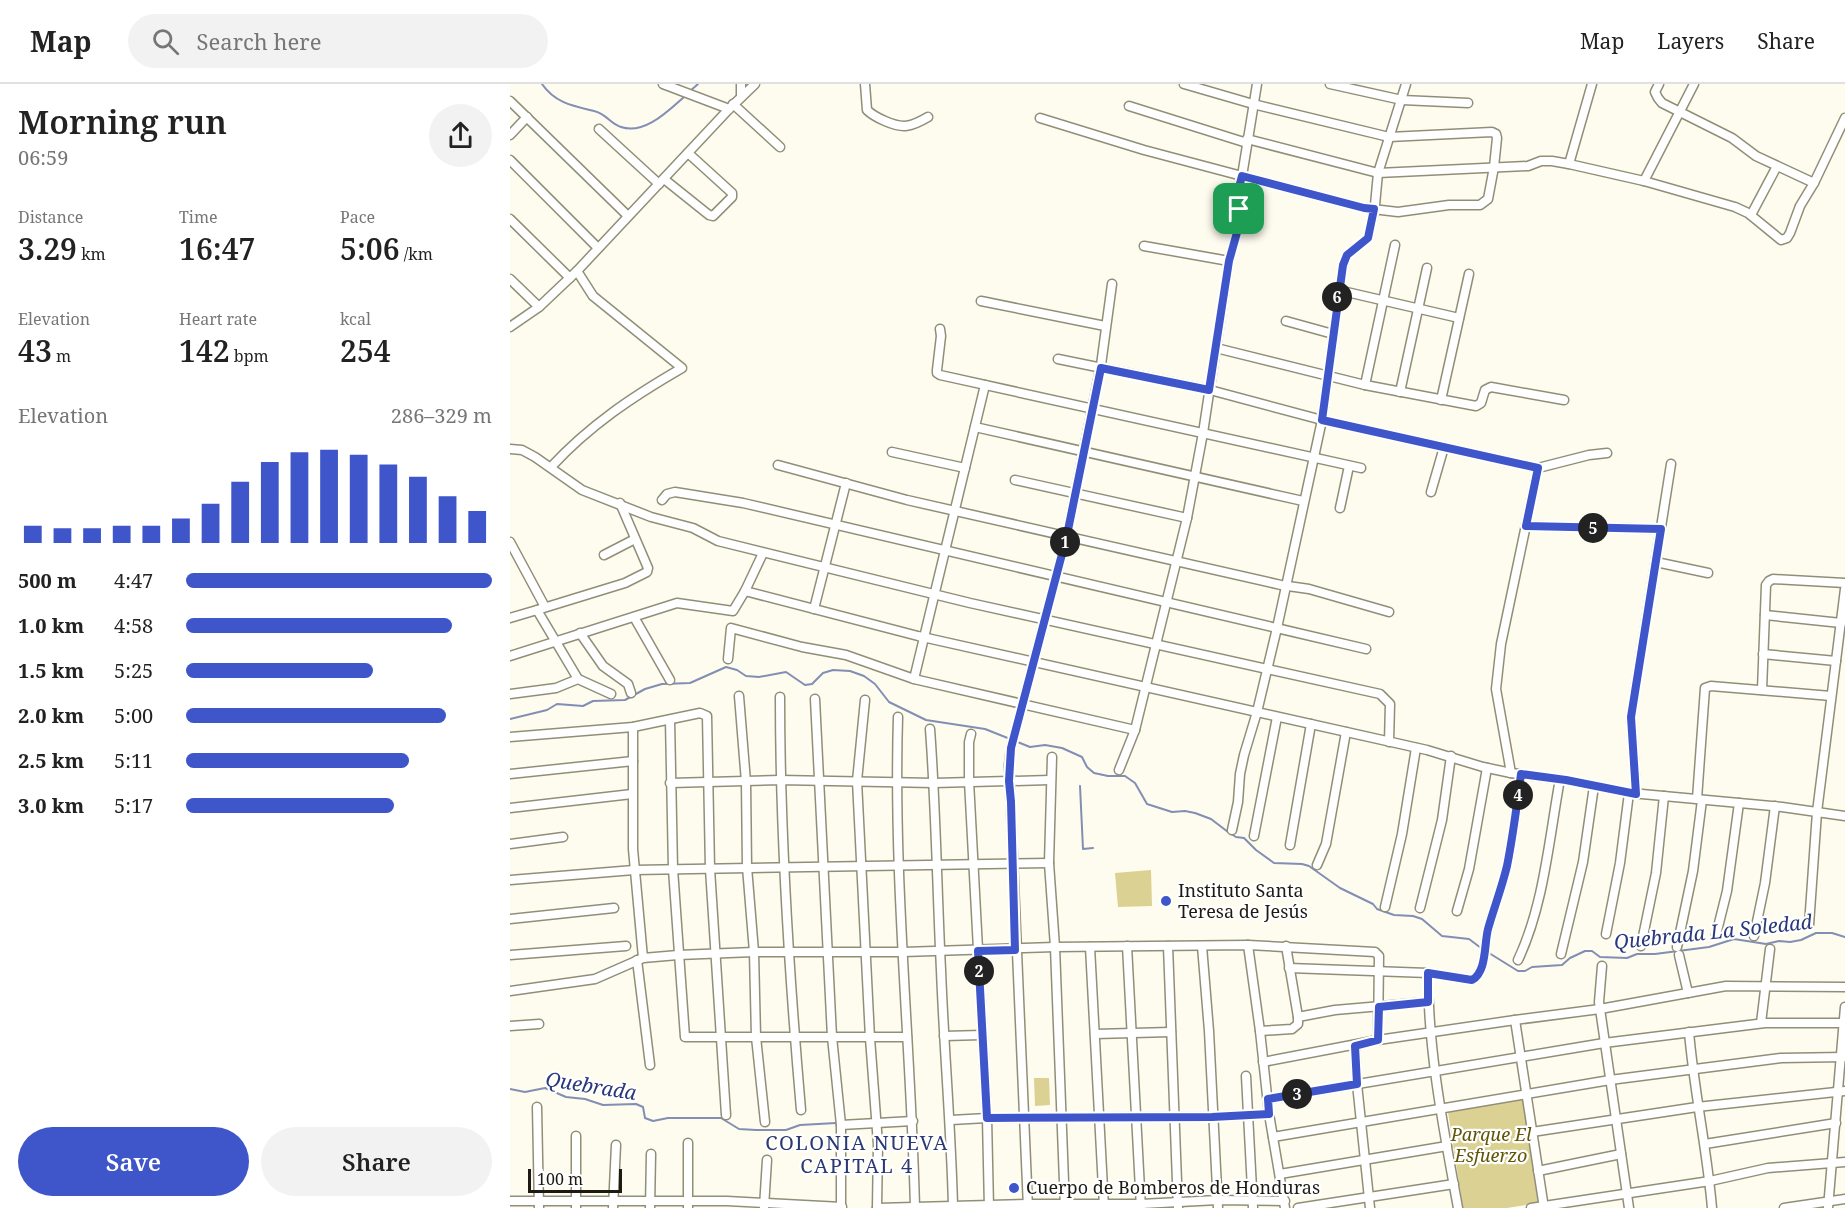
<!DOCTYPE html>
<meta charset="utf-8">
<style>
body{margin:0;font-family:"Noto Serif",serif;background:#f2f2f2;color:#222;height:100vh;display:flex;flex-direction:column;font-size:22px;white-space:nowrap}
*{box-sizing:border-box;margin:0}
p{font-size:20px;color:#767676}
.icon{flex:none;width:33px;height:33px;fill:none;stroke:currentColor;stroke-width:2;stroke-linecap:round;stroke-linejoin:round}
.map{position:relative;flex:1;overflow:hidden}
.side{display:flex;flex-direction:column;background:#fff;width:510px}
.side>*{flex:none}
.scale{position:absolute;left:18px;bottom:15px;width:94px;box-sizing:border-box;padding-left:6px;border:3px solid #1c1a12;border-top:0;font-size:16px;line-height:21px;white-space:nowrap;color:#1c1a12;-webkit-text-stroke:4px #fff;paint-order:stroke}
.pin{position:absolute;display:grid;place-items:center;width:51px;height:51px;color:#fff;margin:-26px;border-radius:12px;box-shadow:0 3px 9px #0006}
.km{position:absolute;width:30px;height:30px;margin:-15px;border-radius:50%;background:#222;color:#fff;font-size:16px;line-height:30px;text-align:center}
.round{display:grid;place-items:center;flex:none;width:63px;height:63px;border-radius:32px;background:#f2f2f2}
.headline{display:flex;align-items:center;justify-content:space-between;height:102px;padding:0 18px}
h1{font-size:33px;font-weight:600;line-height:45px}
.metrics{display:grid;grid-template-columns:repeat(3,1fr);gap:9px;height:102px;padding:6px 18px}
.metrics div{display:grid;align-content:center}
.metrics b{font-size:30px;font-weight:600}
.metrics small{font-size:16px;font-weight:400}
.metrics p{font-size:16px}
.chart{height:168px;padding:12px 18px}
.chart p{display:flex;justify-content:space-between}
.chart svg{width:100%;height:108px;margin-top:6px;stroke:#3e56c9;stroke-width:6}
.action{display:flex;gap:12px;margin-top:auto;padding:12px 18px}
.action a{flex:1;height:69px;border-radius:36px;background:#3e56c9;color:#fff;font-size:24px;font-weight:600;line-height:69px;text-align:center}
.action a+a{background:#f2f2f2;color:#222}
ul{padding:0 18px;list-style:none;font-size:20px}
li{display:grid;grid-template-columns:96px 72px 1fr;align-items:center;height:45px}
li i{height:15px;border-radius:8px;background:#3e56c9}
header{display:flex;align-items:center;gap:36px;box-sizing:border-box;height:84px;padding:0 30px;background:#fff;border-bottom:2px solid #e0e0e0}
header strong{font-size:28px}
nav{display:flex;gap:33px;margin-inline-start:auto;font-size:21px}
.search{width:420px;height:54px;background:#f2f2f2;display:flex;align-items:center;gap:15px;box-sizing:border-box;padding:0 21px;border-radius:33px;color:#767676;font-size:22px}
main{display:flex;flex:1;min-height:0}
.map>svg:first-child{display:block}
.park{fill:#dbd192}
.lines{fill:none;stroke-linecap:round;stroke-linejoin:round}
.stream{stroke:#828eb4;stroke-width:2}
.minor-casing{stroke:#918e78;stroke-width:11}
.minor{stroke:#fff;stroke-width:8}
.route-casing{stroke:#fff;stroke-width:12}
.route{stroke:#3e56c9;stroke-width:8}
.poi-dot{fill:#3e56c9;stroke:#fff;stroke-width:2}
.labels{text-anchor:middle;stroke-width:4.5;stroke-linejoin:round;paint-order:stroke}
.poi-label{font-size:18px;fill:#1c1a12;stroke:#fff;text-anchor:start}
.park-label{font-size:18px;font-style:italic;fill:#605507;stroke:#fff}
.water-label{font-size:20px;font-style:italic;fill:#29397a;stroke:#fff}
.neighbourhood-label{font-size:20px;letter-spacing:1.5px;fill:#2a3973;stroke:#fff}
</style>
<header>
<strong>Map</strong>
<div class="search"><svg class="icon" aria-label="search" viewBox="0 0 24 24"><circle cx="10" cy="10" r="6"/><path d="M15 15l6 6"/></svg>Search here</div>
<nav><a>Map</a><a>Layers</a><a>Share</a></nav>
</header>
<main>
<section class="side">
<div class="headline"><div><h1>Morning run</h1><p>06:59</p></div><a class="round"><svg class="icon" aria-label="share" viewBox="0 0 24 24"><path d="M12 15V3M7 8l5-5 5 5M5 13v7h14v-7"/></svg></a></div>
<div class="metrics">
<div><p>Distance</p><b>3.29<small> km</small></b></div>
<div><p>Time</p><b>16:47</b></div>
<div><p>Pace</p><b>5:06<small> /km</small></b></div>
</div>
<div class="metrics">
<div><p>Elevation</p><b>43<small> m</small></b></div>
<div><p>Heart rate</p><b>142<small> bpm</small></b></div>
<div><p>kcal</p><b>254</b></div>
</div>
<div class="chart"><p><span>Elevation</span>286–329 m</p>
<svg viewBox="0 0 160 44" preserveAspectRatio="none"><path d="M5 44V37M15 44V38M25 44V38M35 44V37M45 44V37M55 44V34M65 44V28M75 44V19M85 44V11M95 44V7M105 44V6M115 44V8M125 44V12M135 44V17M145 44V25M155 44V31"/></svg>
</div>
<ul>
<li><b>500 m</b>4:47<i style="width:100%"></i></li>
<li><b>1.0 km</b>4:58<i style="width:87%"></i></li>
<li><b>1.5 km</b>5:25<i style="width:61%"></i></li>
<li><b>2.0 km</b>5:00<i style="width:85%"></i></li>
<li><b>2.5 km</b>5:11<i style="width:73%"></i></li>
<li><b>3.0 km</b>5:17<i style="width:68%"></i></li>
</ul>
<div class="action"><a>Save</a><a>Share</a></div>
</section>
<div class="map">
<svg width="1335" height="1124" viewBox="0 0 1335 1124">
<rect width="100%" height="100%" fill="#fefcee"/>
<g class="park">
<polygon points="641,786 642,822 608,823 605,789"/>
<polygon points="524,994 539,994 540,1021 525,1022"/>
<polygon points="1013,1015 1028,1119 997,1124 953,1124 938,1028"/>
</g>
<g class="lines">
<g class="stream">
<path d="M 32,0 C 45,19 63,22 84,27 C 97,30 100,40 111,43 C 135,51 159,26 175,12"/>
<polyline points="179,8 188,0"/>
<polyline points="0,635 37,626 47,620 73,622 83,617 115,616 135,605 152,600 180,599 216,583 227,586 236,592 249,593 276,588 295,601 302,600 313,589 323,586 340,587 354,592 365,600 379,618 416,636 475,645 520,663 535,661 552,664 572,673 577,683 584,689 598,692 615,692 625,699 637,720 662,728 675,727 685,729 701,735 718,748 726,753 734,754 746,766 764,779 792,780 799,782 830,804 863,820 867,825 884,831 903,832 912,835 932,852 959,855 971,864"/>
<polyline points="570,702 573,765 583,764"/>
<polyline points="979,869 1008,887 1015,887 1022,883 1052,881 1060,874 1075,867 1082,867 1090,873 1117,874 1127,870 1145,870 1199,863 1224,855 1256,860 1269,857 1280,858 1291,856 1306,849 1322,849 1335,853"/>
<polyline points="0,1005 15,1008 35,1004 56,1013 75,1015 93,1021 126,1020 133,1023 135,1034 143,1037 158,1034 211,1034 229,1045 246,1046 276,1046 290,1041 326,1039"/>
</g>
<defs>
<g id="minor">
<polyline points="153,0 219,25"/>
<path d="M 355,0 L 357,26 C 362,31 368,34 375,37 C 393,45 401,43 418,33"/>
<polyline points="820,0 892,16 958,19"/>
<polyline points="1149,0 1145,8 1148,14 1152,19 1222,54 1246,72 1304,99 1335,34"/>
<polyline points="231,13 231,0"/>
<polyline points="0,17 118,132"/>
<polyline points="223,20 270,63"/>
<polyline points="619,22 737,59"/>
<polyline points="530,34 634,66 732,92 747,0"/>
<polyline points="89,45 149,100"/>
<polyline points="0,51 17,33"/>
<polyline points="737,55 868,89 1018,82 1031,77 1042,77 1059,80 1134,97 1225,123 1238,129 1271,156 1277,154 1280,149 1290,122 1304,99"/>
<polyline points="0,76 88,164"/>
<polyline points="1059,80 1082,0"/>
<polyline points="154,95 199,131 203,132 222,113 222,109 178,69"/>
<polyline points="1134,97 1184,0"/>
<polyline points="1241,131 1267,82"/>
<polyline points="0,135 60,194"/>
<polyline points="634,162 719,177"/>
<polyline points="0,195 29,223"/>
<polyline points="828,206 949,234"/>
<polyline points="471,217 595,242"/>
<polyline points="776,237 823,250"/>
<polyline points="0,243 29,223 67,187 219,25 245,0"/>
<polyline points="430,245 431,252 427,286 427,289 430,291 851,384"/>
<polyline points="706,264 855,301 966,322 971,319 975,306 981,303 1054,316"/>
<polyline points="548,275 700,306 812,336 1028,384 991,560 986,605 1001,689"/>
<polyline points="855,301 885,161"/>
<polyline points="890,308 917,184"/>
<polyline points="931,316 959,190"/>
<polyline points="465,343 793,417"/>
<polyline points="0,365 12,366 25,373 72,406 141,433 183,444 208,457 460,519 870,610 880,620 879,658"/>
<polyline points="382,368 455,384"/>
<polyline points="268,381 397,416 771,501 799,505 879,528"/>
<path d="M 41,383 C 80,341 122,313 172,284 L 83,212 L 67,187"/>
<polyline points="1028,384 1079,371 1097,369"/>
<polyline points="505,396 677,434"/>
<polyline points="921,408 934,363"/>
<polyline points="152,416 157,410 165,408 233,419 856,565"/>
<polyline points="830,424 839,382"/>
<polyline points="1016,442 1151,445"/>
<polyline points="0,458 35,523"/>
<polyline points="94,471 125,455"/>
<polyline points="1146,478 1198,489"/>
<polyline points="235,507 253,469"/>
<polyline points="304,525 336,399"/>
<polyline points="27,526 115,499 137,488 138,484 110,419"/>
<polyline points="1255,531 1331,539"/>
<polyline points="124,533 160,596"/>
<polyline points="0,534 27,526 68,595"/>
<polyline points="70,549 93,582 118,600 121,609"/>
<polyline points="1253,570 1326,577"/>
<polyline points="0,572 167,519 223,527 235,507 408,552 917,666 973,683 1001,689 1056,696 1121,709 1272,723 1335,732"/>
<polyline points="218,575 221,544 292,563 336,571 404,595 625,646"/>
<polyline points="404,595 475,301"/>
<polyline points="1252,606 1256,501 1259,497 1263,495 1335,499"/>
<polyline points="0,610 46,604 68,595 101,610"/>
<polyline points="229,612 236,698 237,783 244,868 246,953 255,1038"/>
<path d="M 270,613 C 270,750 279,889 291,1026"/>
<polyline points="305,615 322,953 331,1041 331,1124"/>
<polyline points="355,616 347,697 360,954 368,1060 367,1124"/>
<path d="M 388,633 C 383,797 401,960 405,1124"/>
<polyline points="160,636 163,785 175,953 397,953"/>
<polyline points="123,643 123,765 133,874"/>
<path d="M 420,645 C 426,725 427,806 431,886 C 434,965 441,1043 443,1122"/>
<polyline points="461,650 459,658 459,697 477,1034 479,1124"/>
<polyline points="0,653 123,643 190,629 197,632 200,785 216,1031"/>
<polyline points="542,673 539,779 545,863 555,1124"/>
<polyline points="609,686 625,646 677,434 693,349 719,177 728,145 728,107 732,92 854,124 888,128 939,121 970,121 978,115 984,83 987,54 986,50 982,48 879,53 743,20 674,0"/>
<polyline points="0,690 123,677"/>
<polyline points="160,699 270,696 424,699 540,696"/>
<polyline points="1126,709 1121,633 1161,380"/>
<polyline points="1187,715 1195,604 1201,602 1321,612"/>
<polyline points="0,724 122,710"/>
<polyline points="722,746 728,718 730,690 734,671 747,628 767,544 812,336 833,181 837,171 858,154 865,121 868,89 896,0"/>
<polyline points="744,752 767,633"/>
<polyline points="0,760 53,753"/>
<polyline points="780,761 801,640"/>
<polyline points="807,781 816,760 836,648"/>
<polyline points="0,796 124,786 539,779"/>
<polyline points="875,823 892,750 906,664"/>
<polyline points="910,824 932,736 941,672"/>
<polyline points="947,827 959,785 977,684"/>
<polyline points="0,835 104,824"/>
<polyline points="1299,841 1307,728 1335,505"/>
<polyline points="1096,850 1110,779 1119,709"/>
<polyline points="1206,851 1217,807 1229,719"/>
<polyline points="1244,852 1255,799 1265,722"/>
<polyline points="738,861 750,947 759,1030 775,1124"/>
<polyline points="617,862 631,1124"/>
<polyline points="658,862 668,1124"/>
<polyline points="692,862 699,947 708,1124"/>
<polyline points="776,862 788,933 825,926 918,918"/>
<polyline points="1131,862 1146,789 1154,712"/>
<polyline points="580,863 594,1123"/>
<polyline points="1167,863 1183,787 1192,716"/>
<polyline points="1051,870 1073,778 1084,702"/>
<polyline points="0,871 116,862"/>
<polyline points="1169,871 1178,909"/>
<polyline points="127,876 140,981"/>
<path d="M 1008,876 C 1034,821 1039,755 1050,695"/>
<polyline points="1092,882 1089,918 1119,1124"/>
<path d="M 779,884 L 918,889 L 962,896 C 977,887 974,860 978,845 C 984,824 992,803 997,782 C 1003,752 1007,721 1011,690"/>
<path d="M 918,889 C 918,968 934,1047 948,1124"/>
<polyline points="0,907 85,895 133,874 168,871 244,868 393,868 545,863 738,861 865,868 869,872 868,956"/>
<polyline points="1005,936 1034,1124"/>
<polyline points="1251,939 1260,865"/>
<polyline points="0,942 29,940"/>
<polyline points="750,947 782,945 788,940 788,933"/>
<path d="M 1179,948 C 1184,1007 1197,1065 1202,1124"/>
<polyline points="585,950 661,948"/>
<polyline points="434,952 472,951"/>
<polyline points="845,961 847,1000 860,1124"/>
<polyline points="753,978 868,956 1005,936 1090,925 1216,902 1335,903"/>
<polyline points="736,992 743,1124"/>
<polyline points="758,1015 1094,959 1255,939 1335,939"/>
<polyline points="27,1023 29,1124"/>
<polyline points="441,1036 477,1034 702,1033 759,1030"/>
<polyline points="331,1041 403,1037"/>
<polyline points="1022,1048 1187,1023 1335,1007"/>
<polyline points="763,1053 1100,996 1271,974 1335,973"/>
<polyline points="178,1059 178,1124"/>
<polyline points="1195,1060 1326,1039"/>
<polyline points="1028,1087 1111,1070"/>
<polyline points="770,1090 937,1062"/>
<polyline points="0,1117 217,1117 332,1123"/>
<polyline points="254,1123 257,1076"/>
<polyline points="66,1124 66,1052"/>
<polyline points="103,1124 106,1061"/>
<polyline points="140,1124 141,1070"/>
<polyline points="367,1124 518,1120 631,1120 708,1116 775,1117"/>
<polyline points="518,1124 499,681 501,664 557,451 591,281 602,200"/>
<polyline points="788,1124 944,1100"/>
<polyline points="1021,1124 1200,1097 1258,1084 1335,1078"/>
<polyline points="1274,1124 1335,1115"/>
<polyline points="1318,1124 1335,923"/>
</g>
</defs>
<use href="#minor" class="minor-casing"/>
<use href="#minor" class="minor"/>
</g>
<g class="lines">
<defs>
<path id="route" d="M 732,92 L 854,124 L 864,125 L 858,154 L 837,171 L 833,181 L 812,336 L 1028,384 L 1016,442 L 1151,445 L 1121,633 L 1126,710 L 1056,696 L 1011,690 C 1007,721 1003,752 997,782 C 992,803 984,824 978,845 C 974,860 977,888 962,896 L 918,889 L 918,918 L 869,923 L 868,956 L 845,962 L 847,1000 L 758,1015 L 759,1030 L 702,1033 L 477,1034 L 468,867 L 505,866 L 501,718 L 499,697 L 501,664 L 557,451 L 591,284 L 699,306 L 719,177 L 728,145 L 728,107 Z"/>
</defs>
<use href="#route" class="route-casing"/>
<use href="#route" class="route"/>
</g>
<g class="poi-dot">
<circle cx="656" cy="817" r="6"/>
<circle cx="504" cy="1104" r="6"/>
</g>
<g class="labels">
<g class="poi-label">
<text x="668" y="813">Instituto Santa<tspan x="668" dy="21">Teresa de Jesús</tspan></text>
<text x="516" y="1110">Cuerpo de Bomberos de Honduras</text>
</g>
<g class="park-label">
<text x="981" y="1057">Parque El<tspan x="981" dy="21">Esfuerzo</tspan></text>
</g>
<g class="water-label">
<text transform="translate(1203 848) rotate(-6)" y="7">Quebrada La Soledad</text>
<text transform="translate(81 1002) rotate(9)" y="7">Quebrada</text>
</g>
<g class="neighbourhood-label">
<text x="347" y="1066">COLONIA NUEVA<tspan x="347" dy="23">CAPITAL 4</tspan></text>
</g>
</g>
</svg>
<div class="scale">100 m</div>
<div class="pin" style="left:729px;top:125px;background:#1e9e55"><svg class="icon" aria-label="arrive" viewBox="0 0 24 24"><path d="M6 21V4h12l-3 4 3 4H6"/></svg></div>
<b class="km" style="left:555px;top:458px">1</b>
<b class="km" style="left:469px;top:887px">2</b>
<b class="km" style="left:787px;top:1010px">3</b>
<b class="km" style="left:1008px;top:711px">4</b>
<b class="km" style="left:1083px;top:444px">5</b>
<b class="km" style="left:827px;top:213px">6</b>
</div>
</main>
